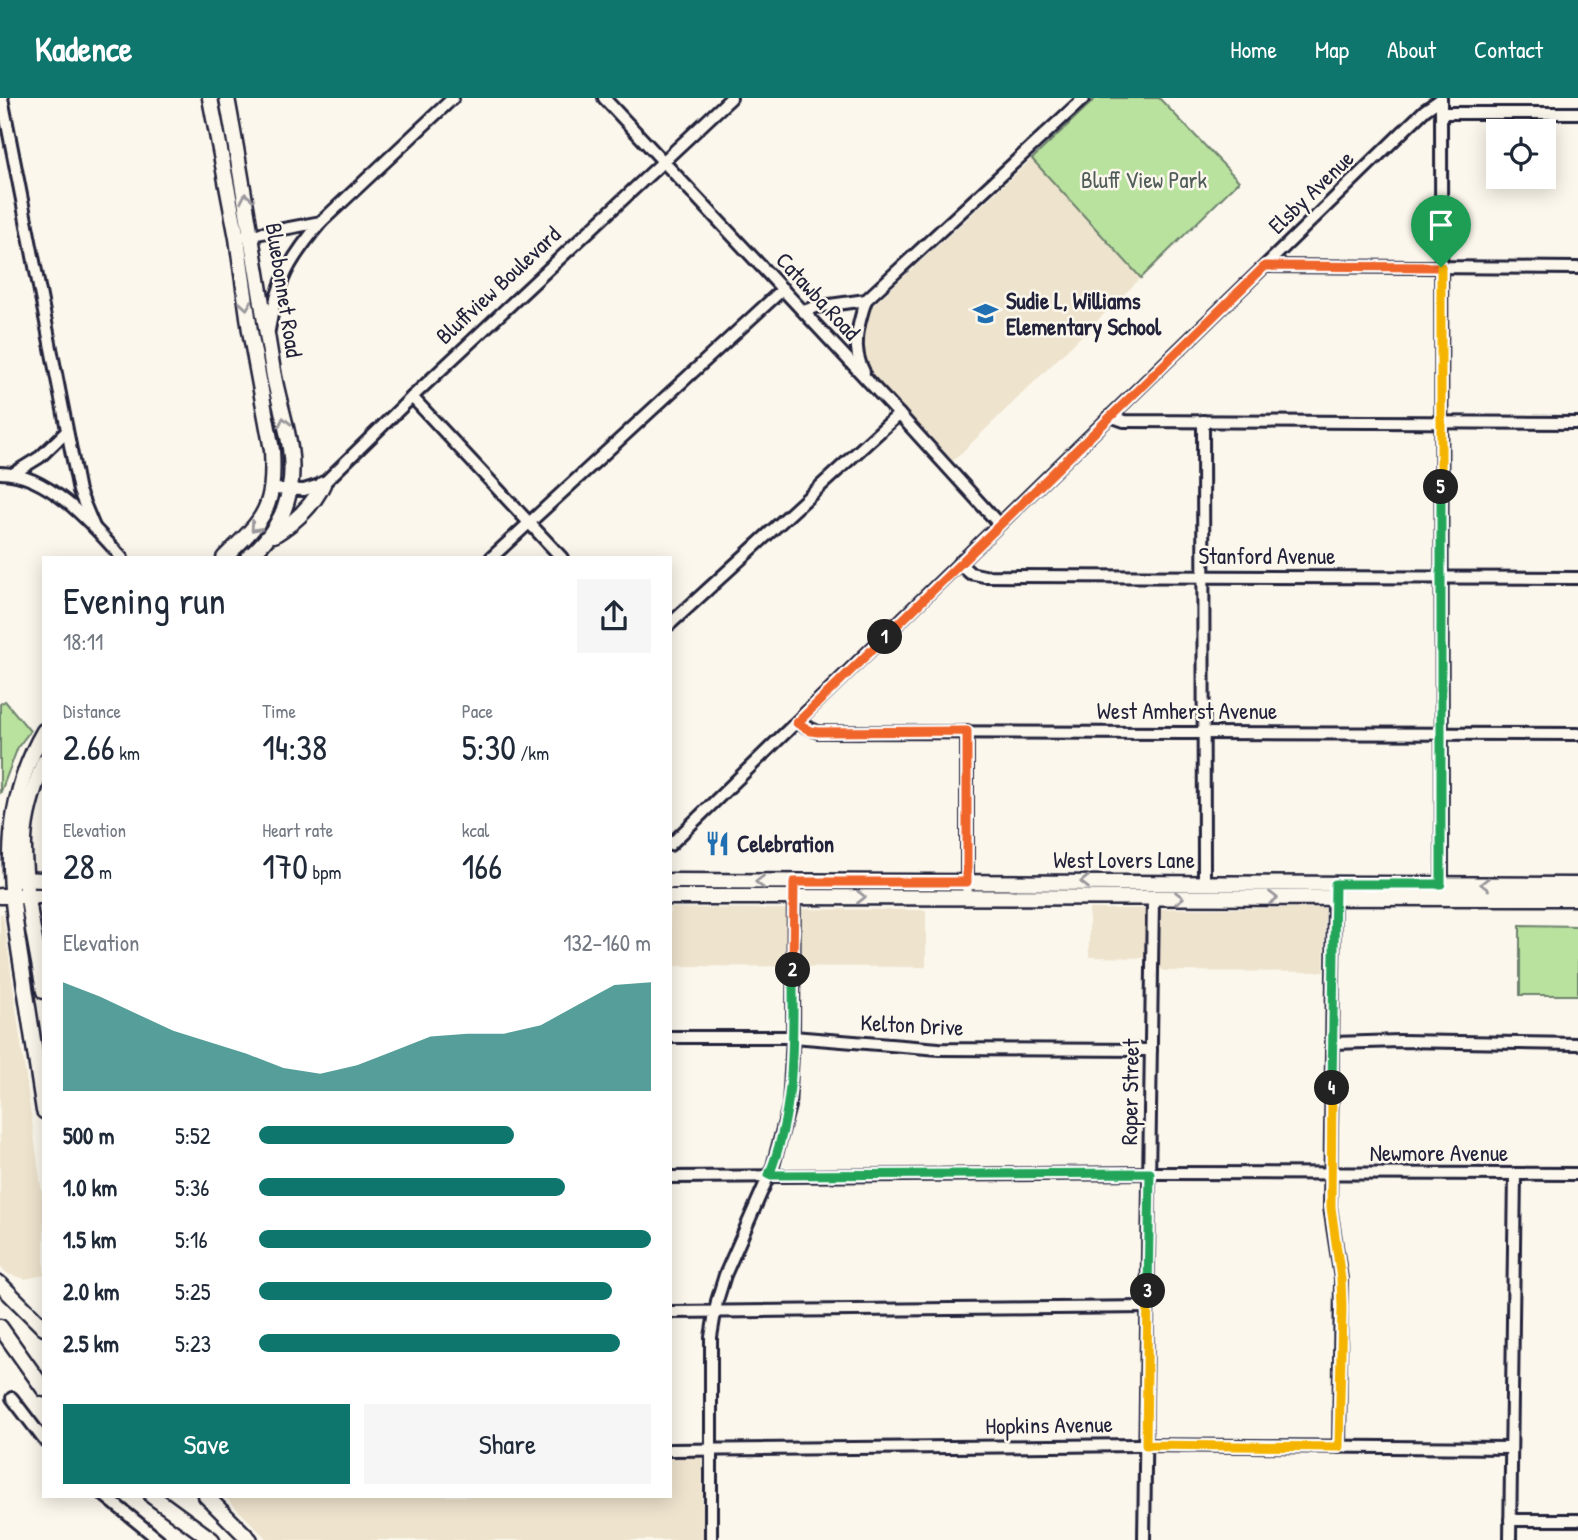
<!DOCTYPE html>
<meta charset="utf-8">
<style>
body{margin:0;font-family:"Patrick Hand",sans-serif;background:#f6f6f7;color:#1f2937;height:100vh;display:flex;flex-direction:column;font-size:26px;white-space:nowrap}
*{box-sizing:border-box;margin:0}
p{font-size:23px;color:#747a83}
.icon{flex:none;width:38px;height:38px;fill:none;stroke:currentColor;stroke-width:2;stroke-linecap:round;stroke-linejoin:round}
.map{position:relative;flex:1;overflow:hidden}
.panel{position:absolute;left:42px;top:458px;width:630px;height:942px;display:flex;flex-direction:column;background:#fff;border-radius:0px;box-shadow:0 4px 18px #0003}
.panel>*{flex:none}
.tools{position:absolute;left:1486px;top:21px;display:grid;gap:14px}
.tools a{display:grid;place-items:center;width:70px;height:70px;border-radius:0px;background:#fff;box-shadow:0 4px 18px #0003;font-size:35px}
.pin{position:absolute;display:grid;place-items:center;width:60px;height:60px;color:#fff;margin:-72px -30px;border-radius:50% 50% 50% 0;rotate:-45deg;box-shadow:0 0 7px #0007}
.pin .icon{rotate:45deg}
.km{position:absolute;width:35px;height:35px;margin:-18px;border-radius:50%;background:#222;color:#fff;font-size:19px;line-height:35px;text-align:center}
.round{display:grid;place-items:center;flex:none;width:74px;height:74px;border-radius:0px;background:#f6f6f7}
.headline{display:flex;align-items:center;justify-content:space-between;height:119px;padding:0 21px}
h1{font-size:38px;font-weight:600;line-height:52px}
.figures{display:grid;grid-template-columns:repeat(3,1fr);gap:10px;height:119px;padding:7px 21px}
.figures div{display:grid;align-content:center}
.figures b{font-size:35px;font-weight:600}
.figures small{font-size:19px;font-weight:400}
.figures p{font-size:19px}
.chart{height:196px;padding:14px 21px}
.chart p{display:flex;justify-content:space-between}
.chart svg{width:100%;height:126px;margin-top:7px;fill:#0f766e;opacity:.7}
.cta{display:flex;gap:14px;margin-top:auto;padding:14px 21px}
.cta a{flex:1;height:80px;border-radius:0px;background:#0f766e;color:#fff;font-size:28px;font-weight:600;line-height:80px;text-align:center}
.cta a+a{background:#f6f6f7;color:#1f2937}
ul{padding:0 21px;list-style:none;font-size:23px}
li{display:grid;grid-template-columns:112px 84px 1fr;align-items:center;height:52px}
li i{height:18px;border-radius:9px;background:#0f766e}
header{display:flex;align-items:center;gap:42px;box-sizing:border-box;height:98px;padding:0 35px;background:#0f766e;color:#fff}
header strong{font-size:33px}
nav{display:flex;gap:38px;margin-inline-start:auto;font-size:24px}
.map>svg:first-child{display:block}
.built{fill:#eee3cd}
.green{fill:#b9e29f;stroke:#6e826d;stroke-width:2}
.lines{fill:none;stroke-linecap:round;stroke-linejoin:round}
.minor-casing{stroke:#22223b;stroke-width:16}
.major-casing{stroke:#22223b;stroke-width:19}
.minor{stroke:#fbf7ec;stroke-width:10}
.major{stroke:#fbf7ec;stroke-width:14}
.oneway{stroke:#99979c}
.split-1-casing{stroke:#fff;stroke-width:14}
.split-2-casing{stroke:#fff;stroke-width:14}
.split-3-casing{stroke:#fff;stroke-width:14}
.split-4-casing{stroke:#fff;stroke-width:14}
.split-5-casing{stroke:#fff;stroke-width:14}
.split-6-casing{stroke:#fff;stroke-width:14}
.split-1{stroke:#f0652b;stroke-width:9}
.split-2{stroke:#f0652b;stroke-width:9}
.split-3{stroke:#22a559;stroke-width:9}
.split-4{stroke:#f5b400;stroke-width:9}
.split-5{stroke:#22a559;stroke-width:9}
.split-6{stroke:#f5b400;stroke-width:9}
.labels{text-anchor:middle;stroke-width:5;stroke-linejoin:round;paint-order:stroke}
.park-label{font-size:23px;fill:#4f5c59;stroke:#fbf7ec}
.street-label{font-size:23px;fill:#22223b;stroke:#fbf7ec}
.poi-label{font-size:23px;font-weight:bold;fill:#22223b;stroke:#fbf7ec;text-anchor:start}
</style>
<header>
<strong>Kadence</strong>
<nav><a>Home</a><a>Map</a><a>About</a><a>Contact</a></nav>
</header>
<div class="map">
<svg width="1578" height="1442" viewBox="0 0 1578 1442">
<rect width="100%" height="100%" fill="#fbf7ec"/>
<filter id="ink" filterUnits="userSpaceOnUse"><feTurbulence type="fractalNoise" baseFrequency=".0143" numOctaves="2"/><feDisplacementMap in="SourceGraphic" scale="14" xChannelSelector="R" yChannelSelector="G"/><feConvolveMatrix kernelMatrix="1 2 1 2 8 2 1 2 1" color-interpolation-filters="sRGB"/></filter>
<g filter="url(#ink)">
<g class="built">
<polygon points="1032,61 1141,180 953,363 869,274 862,257 861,240 864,224 872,208"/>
<polygon points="670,810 926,812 926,869 670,868"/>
<polygon points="1325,810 1324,874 1164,873 1145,860 1089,859 1089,811"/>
<polygon points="0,816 3,816 44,1110 44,1177 25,1181 8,1176 0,1168"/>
<polygon points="670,1356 696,1356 702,1360 703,1442 268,1442 224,1398 670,1398"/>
</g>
<g class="green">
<polygon points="1096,0 1159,0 1239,83 1141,180 1032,61"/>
<polygon points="5,603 30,633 18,649 0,696 0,606"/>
<polygon points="1520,827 1578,828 1578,897 1520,897"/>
</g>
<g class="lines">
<defs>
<g id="minor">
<polyline points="2,0 79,393 94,429"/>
<polyline points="604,0 899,316 999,426"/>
<polyline points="1441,0 1442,792"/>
<polyline points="1441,15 1578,15"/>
<polyline points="246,138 321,124 453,0"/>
<polyline points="1265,168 1578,170"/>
<polyline points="804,213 815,209 866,202 1084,0"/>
<path d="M 269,232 C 277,183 290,161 321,124"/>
<path d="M 864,274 C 851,251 858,226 866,202"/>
<polyline points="412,299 562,460"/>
<polyline points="1110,318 1124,323 1578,325"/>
<polyline points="1203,323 1204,784"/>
<path d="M 0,375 C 48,375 93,427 122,460"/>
<polyline points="14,375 40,359 66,334"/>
<polyline points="272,391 304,392 323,386 412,299 731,0"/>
<polyline points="491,460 783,191"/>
<polyline points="959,465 970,475 984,478 1578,480"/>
<polyline points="670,526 899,316"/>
<polyline points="798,625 818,634 1578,636"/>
<polyline points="670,747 1425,12 1441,1"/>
<polyline points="967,790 967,633"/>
<polyline points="1334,800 1330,1109 1341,1181 1339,1349"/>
<polyline points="670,939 793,939 939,951 1151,952"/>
<polyline points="1333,945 1400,943 1578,946"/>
<polyline points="670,1079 1150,1075 1578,1076"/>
<polyline points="670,1214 1148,1209"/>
<polyline points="12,1300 44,1342"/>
<polyline points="670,1352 1138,1347 1511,1350"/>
<polyline points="105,1398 159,1442"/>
<polyline points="1510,1422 1578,1422"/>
<polyline points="711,1442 711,1239 717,1203 725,1177 773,1068 789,1008 793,939 794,784"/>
<polyline points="1144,1442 1153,800"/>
<polyline points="1510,1442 1515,1076"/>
</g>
<g id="major">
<path d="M 210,0 L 237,140 L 250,233 L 272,352 C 275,411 265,420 224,460"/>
<path d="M 227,0 C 244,91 258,182 273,273 C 279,311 297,350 290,389 C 285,420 270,440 248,460"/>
<path d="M 274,437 C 295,424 313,408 323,386"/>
<path d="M 44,633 C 0,709 8,784 22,870 C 29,918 37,965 44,1013"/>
<path d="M 44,664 C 34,689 25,715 24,742 C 23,792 36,844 44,893"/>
<polyline points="19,781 44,782"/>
<polyline points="670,783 1578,787"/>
<polyline points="0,798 44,798"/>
<polyline points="670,799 1578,800"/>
<polyline points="0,1186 44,1230"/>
<polyline points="0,1229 44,1291"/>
<polyline points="152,1398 212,1442"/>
<polyline points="206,1398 250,1442"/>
</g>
</defs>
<use href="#minor" class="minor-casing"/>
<use href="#major" class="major-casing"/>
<use href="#minor" class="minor"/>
<use href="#major" class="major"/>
</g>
<defs><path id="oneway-chevron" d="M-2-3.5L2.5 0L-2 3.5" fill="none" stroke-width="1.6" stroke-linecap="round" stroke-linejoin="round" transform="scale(1.75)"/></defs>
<g class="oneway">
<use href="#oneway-chevron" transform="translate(246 100) rotate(-101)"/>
<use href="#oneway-chevron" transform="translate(246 207) rotate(82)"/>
<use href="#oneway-chevron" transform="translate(284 324) rotate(-102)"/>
<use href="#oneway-chevron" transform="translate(255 429) rotate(132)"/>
<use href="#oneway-chevron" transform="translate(760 784) rotate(-180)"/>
<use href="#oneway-chevron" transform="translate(1085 784) rotate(180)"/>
<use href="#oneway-chevron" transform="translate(1485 786) rotate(-180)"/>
<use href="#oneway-chevron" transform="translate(861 799)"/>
<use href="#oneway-chevron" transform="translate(1179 800)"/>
<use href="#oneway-chevron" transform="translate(1273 800)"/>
</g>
</g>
<g class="lines" filter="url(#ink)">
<defs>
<polyline id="split-1" points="885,539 1265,168 1441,169"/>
<polyline id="split-2" points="793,872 794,784 967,784 967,633 818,634 811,633 797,625 885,539"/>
<path id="split-3" d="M 793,872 C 793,942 796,1011 769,1077 L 1150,1075 L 1148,1193"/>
<polyline id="split-4" points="1148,1193 1146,1347 1339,1349 1342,1209 1341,1181 1331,1109 1332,990"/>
<polyline id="split-5" points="1332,990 1335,786 1441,786 1441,389"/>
<polyline id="split-6" points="1441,169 1441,389"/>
</defs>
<use href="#split-1" class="split-1-casing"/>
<use href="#split-2" class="split-2-casing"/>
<use href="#split-3" class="split-3-casing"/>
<use href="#split-4" class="split-4-casing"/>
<use href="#split-5" class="split-5-casing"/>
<use href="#split-6" class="split-6-casing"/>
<use href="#split-1" class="split-1"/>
<use href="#split-2" class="split-2"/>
<use href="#split-3" class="split-3"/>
<use href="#split-4" class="split-4"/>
<use href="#split-5" class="split-5"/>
<use href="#split-6" class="split-6"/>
</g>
<defs>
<symbol id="school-bare" viewBox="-9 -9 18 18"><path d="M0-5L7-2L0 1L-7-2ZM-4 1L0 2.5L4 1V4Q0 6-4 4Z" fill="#1f6fb2" stroke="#fbf7ec" stroke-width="2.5" paint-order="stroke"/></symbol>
<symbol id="restaurant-bare" viewBox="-9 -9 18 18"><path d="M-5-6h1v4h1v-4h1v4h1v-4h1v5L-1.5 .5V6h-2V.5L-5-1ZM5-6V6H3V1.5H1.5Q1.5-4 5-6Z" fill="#1f6fb2" stroke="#fbf7ec" stroke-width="2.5" paint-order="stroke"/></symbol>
</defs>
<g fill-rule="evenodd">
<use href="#school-bare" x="968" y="198" width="35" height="35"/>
<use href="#restaurant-bare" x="700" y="728" width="35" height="35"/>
</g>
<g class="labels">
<g class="park-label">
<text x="1144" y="90">Bluff View Park</text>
</g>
<g class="street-label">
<text transform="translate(1311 94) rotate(-44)" y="8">Elsby Avenue</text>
<text transform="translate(498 187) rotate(-43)" y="8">Bluffview Boulevard</text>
<text transform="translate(284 192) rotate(81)" y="8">Bluebonnet Road</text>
<text transform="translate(818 198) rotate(47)" y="8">Catawba Road</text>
<text x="1267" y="466">Stanford Avenue</text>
<text x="1187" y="621">West Amherst Avenue</text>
<text x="1124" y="770">West Lovers Lane</text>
<text transform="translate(912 927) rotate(3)" y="8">Kelton Drive</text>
<text transform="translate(1130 994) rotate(-89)" y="8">Roper Street</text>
<text x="1439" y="1063">Newmore Avenue</text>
<text transform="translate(1049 1327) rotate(-1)" y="8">Hopkins Avenue</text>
</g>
<g class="poi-label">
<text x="1006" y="211">Sudie L, Williams<tspan x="1006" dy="26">Elementary School</tspan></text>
<text x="737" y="754">Celebration</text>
</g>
</g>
</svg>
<div class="tools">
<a><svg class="icon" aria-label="locate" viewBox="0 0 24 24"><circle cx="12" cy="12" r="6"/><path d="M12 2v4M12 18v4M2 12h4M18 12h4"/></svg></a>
</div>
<div class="pin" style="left:1441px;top:169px;background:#1e9e55"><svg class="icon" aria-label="arrive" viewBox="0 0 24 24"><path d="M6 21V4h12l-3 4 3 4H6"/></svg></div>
<b class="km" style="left:885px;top:539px">1</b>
<b class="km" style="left:793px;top:872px">2</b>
<b class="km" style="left:1148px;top:1193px">3</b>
<b class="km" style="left:1332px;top:990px">4</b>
<b class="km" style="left:1441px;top:389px">5</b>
<section class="panel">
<div class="headline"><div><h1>Evening run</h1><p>18:11</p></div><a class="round"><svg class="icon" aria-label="share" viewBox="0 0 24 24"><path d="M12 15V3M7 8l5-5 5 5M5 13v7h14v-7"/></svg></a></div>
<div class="figures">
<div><p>Distance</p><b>2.66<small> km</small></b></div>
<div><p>Time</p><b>14:38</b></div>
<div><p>Pace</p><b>5:30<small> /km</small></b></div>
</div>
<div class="figures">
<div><p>Elevation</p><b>28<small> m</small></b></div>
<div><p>Heart rate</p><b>170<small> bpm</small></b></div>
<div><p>kcal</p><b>166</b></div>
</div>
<div class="chart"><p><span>Elevation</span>132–160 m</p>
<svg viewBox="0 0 160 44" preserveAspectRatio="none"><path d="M0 44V6L10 11L20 17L30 23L40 27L50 31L60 36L70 38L80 35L90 30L100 25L110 24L120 24L130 21L140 14L150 7L160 6V44z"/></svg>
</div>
<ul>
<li><b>500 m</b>5:52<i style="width:65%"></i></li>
<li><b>1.0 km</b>5:36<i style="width:78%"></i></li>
<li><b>1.5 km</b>5:16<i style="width:100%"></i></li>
<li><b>2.0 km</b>5:25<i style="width:90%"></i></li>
<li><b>2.5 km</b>5:23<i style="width:92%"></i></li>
</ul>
<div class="cta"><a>Save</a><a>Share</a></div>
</section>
</div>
